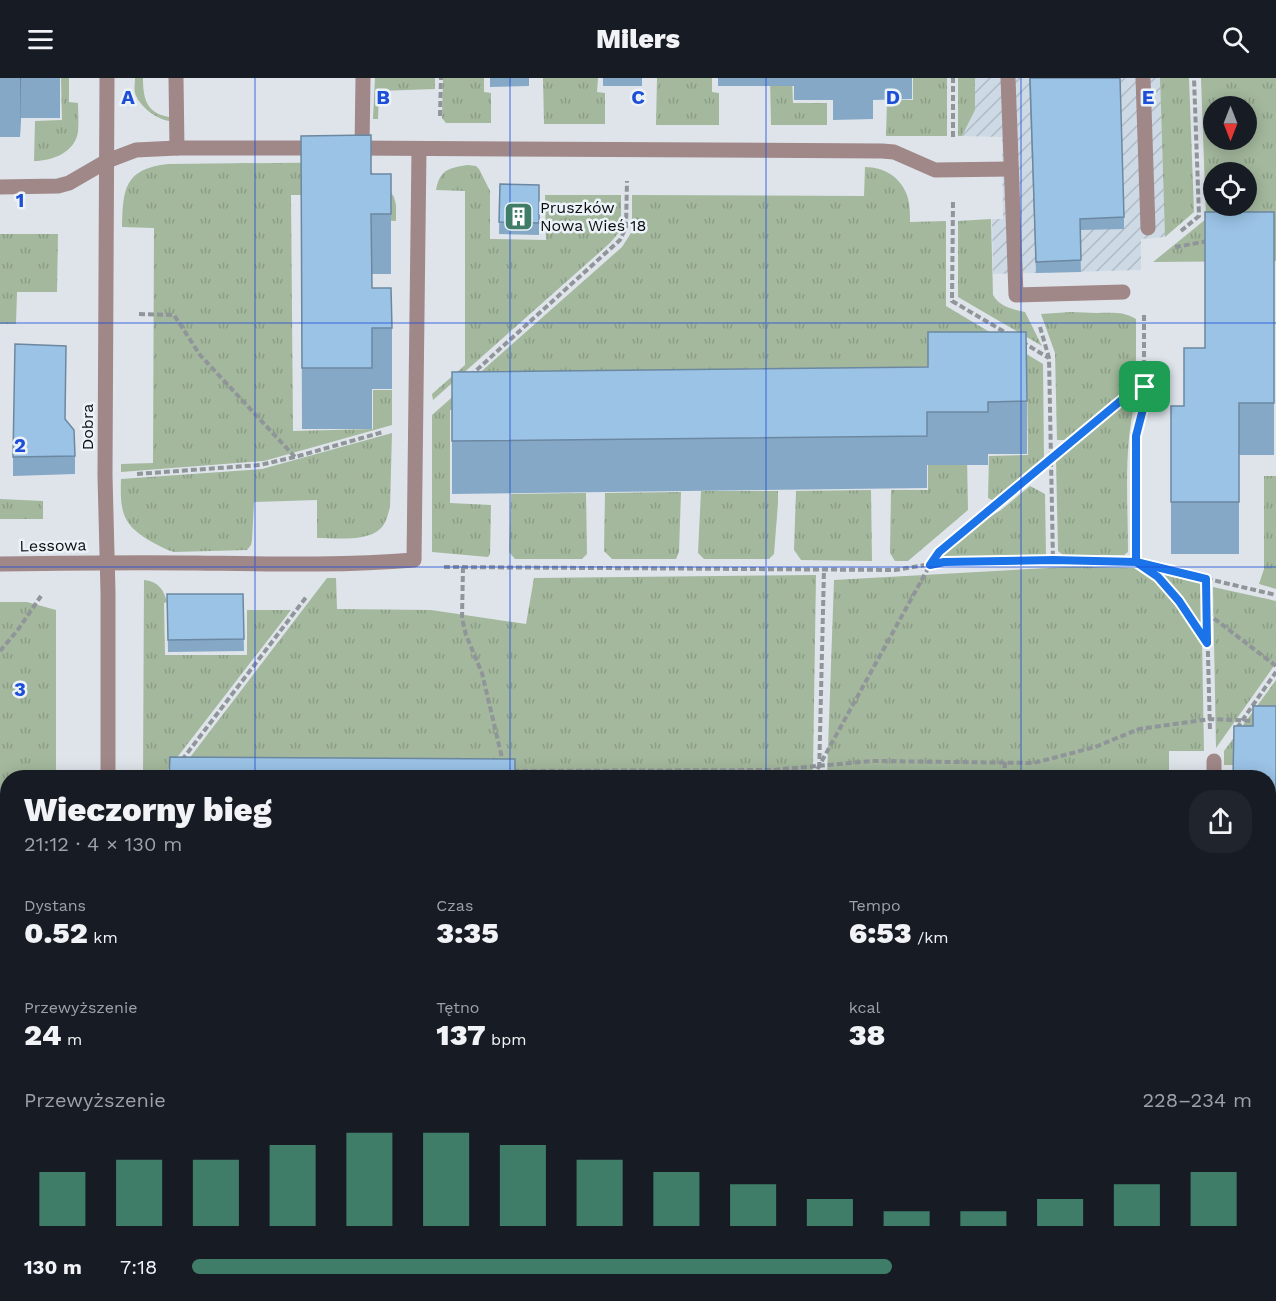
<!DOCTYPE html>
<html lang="pl">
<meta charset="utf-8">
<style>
body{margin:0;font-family:"Work Sans",sans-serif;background:#20242c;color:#f1f3f6;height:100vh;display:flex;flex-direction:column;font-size:22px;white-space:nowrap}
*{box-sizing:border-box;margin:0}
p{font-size:20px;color:#9ea1a6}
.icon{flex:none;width:33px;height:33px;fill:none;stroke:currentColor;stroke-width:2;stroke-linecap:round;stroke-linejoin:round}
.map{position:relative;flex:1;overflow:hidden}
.drawer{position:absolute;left:0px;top:692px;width:1276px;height:532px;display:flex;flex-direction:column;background:#171b24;border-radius:24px 24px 0 0;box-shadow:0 3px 15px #0003}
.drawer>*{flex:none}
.needle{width:39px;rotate:180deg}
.controls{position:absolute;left:1203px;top:18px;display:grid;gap:12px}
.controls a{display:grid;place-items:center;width:54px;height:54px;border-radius:50%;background:#171b24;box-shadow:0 3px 15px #0003;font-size:30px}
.pin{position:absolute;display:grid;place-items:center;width:51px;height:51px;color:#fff;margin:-26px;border-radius:12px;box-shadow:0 3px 9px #0006}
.round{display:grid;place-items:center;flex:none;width:63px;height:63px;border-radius:24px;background:#20242c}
.overview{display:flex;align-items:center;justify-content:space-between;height:102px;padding:0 24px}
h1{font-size:33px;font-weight:800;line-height:45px}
.metrics{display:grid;grid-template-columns:repeat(3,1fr);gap:9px;height:102px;padding:6px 24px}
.metrics div{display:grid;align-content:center}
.metrics b{font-size:30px;font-weight:800}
.metrics small{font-size:16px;font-weight:400}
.metrics p{font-size:16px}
.chart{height:168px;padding:12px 24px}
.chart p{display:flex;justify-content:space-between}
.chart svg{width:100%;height:108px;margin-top:6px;stroke:#407d69;stroke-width:6}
ul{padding:0 24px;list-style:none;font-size:20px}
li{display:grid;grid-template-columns:96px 72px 1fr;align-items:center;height:45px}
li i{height:15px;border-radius:8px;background:#407d69}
header{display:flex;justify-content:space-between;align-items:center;height:78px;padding:0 24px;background:#171b24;font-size:27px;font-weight:800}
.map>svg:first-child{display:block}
.industrial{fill:url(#industrial-furrows)}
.grass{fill:url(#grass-tufts);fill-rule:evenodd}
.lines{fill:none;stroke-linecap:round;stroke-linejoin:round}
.path{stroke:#909599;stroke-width:4;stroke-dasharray:6 3;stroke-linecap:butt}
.minor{stroke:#a08788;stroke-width:15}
.wall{fill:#85a8c6}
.shaded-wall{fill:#6c88a1}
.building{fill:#9bc3e6;stroke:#6c88a1;stroke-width:1.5}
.route-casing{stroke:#fff;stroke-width:12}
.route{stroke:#1a73e8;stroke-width:8}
.grid{fill:none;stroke:#1d4ed8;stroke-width:1.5;stroke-opacity:0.55}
.labels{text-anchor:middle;stroke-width:5;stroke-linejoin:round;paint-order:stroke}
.poi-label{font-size:16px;fill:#0b0d0f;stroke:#ebf2f8;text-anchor:start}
.street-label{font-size:16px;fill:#0b0d0f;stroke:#ebf2f8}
.grid-label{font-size:20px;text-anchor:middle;font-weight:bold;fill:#1d4ed8;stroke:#ebf2f8;stroke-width:5;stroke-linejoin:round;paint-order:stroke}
</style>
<header><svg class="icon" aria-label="menu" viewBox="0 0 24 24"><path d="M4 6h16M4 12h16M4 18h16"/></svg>Milers<svg class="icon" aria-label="search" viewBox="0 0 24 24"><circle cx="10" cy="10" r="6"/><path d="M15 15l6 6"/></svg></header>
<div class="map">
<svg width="1276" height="1223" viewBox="0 0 1276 1223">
<defs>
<pattern id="industrial-furrows" width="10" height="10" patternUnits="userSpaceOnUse" patternTransform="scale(1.5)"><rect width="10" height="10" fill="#cddae5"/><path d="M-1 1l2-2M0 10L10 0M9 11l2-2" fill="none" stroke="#afbac3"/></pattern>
<pattern id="grass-tufts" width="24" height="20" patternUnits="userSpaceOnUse" patternTransform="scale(1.5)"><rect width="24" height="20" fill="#a3b89d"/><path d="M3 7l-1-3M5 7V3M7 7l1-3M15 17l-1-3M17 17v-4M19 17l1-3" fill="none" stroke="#8b9d86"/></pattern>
</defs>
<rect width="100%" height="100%" fill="#dee4ea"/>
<polygon class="industrial" points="975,0 1160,0 1165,159 1141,161 1141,192 993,196 992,141 1003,141 1002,59 962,58 975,32"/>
<g class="grass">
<path d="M 61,0 L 69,0 L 69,24 L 78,25 C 78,34 79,44 78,54 C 75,74 53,83 34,83 L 35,43 L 62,42 Z"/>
<path d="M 135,0 L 143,0 C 143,20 146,35 169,39 L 169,43 C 156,41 139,28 135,15 C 134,11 135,4 135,0 Z"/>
<polygon points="375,0 435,0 435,11 379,13 378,41 373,41"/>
<polygon points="443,0 484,0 484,14 491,15 491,45 446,45 442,40"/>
<polygon points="543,0 598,0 597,14 605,15 605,46 544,46"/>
<polygon points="657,0 712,0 712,14 719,15 719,47 656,47"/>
<polygon points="770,0 792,0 793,25 827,25 827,47 771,47"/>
<polygon points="913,0 947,0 947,58 886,58 887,22 913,22"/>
<polygon points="958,0 975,0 975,32 962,58 958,58"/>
<polygon points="1160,0 1189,0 1194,134 1165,159"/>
<path d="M 1201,0 L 1276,0 L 1276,183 L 1153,184 L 1206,141 ZM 1214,28 L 1246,28 L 1246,62 L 1214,62 ZM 1214,94 L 1246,94 L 1246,128 L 1214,128 Z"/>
<path d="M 368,84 L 373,97 L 385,105 L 394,119 L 396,127 L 396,143 L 374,142 L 374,117 L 291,117 L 293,353 L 373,351 L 373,312 L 392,312 L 392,347 L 264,383 L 121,394 L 121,386 L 153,385 L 154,150 L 122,149 C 123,111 124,91 168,86 Z"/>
<path d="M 468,87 L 476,88 L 479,91 L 490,113 L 490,161 L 546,162 L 545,117 L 621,117 L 621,152 L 610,165 L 433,322 L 432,316 L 465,287 L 465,113 L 436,112 C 440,91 449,90 468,87 Z"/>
<path d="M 865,89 C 885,89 902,100 908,120 C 910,128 910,137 910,144 L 946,143 L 946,228 L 1043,286 L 1044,381 L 994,423 L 988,420 L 989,378 L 1028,377 L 1027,293 L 928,292 L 927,328 L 450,332 L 450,425 L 491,427 L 490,476 L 488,479 L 432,474 L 432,337 L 622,169 L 631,155 L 644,155 L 644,149 L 632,148 L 632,117 L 864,118 Z"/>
<path d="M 991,141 L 993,217 C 1000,229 1012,231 1025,234 L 1042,268 L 958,219 L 958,143 Z"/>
<polygon points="0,156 58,156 57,214 17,214 16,246 0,246"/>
<path d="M 1071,234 C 1079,234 1088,235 1096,235 C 1111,235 1123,233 1136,241 L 1136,304 L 1065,362 L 1057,362 L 1055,275 L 1041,236 Z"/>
<path d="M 1136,320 C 1123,370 1128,422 1128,474 L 1124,477 L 1063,477 L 1058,473 L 1056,380 L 1125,323 Z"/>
<path d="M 392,355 L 390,429 C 388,436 386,446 380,451 C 366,464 335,460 317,460 L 317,422 L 254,424 L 252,462 L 251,467 L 247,472 L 174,474 C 166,472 160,468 152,464 C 122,447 120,434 121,401 L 262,391 Z"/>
<polygon points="967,377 968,432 908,483 895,483 890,475 891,412 928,412 928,378"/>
<polygon points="1264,398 1276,398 1276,511 1259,506 1264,491"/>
<polygon points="1030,408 1045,416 1046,477 941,479 988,440 1001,432"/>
<polygon points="871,412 872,483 801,482 794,472 796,413"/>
<polygon points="701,413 778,413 778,425 774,476 769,481 704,481 698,475"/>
<polygon points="681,414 679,474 676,481 612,481 604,473 605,415"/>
<polygon points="586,415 587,476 582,481 515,481 509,474 511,416"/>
<polygon points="0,421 43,423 43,441 0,441"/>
<polygon points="1120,486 1201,506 1204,673 1169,673 1169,699 827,699 834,502"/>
<polygon points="816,497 813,691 807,699 175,699 327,500 336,500 337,531 431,532 526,546 534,500"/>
<path d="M 144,502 C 158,503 164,512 167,524 L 164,525 L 165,577 L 247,577 L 247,532 L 291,532 L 162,699 L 143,699 Z"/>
<polygon points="1213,509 1276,523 1276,585 1216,670"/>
<polygon points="0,524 27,524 56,532 56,699 8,699 7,1013 0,1013"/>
<polygon points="1276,602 1276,671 1250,687 1224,687 1224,673"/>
<polygon points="1269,903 1276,903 1276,1048 1269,1047"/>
<rect x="0" y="1035" width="7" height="140"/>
<rect x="1269" y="1101" width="7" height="60"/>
<polygon points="1269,1198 1276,1198 1276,1223 1248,1223 1248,1217 1269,1216"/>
<polygon points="17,1217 17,1216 51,1217 51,1223 17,1223"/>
<polygon points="238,1217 295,1217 295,1223 240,1223"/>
<rect x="314" y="1217" width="74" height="6"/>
<rect x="408" y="1217" width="75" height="6"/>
<rect x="503" y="1217" width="38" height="6"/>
<polygon points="657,1217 657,1216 704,1217 697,1223 657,1223"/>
<polygon points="721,1217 746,1217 751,1223 715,1223"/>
<polygon points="758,1217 800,1217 800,1223 763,1223"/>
<rect x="818" y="1217" width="40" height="6"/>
</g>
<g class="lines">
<g class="path">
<polyline points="440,38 441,0"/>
<polyline points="953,59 953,0"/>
<polyline points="953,124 952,223 1008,256"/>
<polyline points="1181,153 1199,138 1194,0"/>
<polyline points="1175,169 1209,163"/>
<polyline points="139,236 174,237 200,277 295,379"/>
<polyline points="1144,237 1144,327 1136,358 1136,484 1158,499 1179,523 1207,565"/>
<polyline points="1040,249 1049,280 1053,482"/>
<polyline points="1022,264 1049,280"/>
<polyline points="470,298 620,162 626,149 627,103"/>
<polyline points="137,396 260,387 295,379 383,354"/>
<polyline points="444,489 895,492 944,484 1053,482 1136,484 1276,517"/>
<polyline points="463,489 462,540 466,557 482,595 503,684"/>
<polyline points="1206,501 1210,653"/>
<polyline points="1207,535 1276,588"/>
<polyline points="0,573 17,553 41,518"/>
<polyline points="1237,650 1276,594"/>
<polyline points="182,682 307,518"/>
<polyline points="513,693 773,692 872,683 1034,685 1095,669 1139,651 1210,641 1257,643"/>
<polyline points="813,699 930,487 939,474 1136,310 1145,309"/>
<polyline points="819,699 824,491"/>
<polyline points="1004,699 1005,684"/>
<polyline points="1269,1179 1276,1179"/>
<polyline points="652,1216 653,1223"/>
<polyline points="751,1216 756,1223"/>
<polyline points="705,1223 711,1216"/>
<polyline points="808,1223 808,1216"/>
</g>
<g class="minor">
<polyline points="107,0 105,398 108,514 108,699"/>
<polyline points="176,0 177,70"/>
<polyline points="1008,0 1016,217 1123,214"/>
<polyline points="1143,0 1148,150"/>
<polyline points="352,70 882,73 894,74 935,92 1011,91"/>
<polyline points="362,70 363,0"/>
<polyline points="0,109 58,108 69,105 107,83 136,72 177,70 322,70"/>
<path d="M 0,486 C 65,485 131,484 196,485 C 269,486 342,488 414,482 L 419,71"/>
<polyline points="1214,683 1214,699"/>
<polyline points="1269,1075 1276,1075"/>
<polyline points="82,1216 82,1223"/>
<polyline points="1214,1223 1214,1216"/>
</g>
</g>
<g class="wall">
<polygon points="0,0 60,0 60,40 21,40 20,59 0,59"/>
<polygon points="490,0 529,0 529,8 490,9"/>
<rect x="603" y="0" width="39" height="8"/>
<polygon points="718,0 912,0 912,21 873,22 873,41 833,42 833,22 794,22 794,8 718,8"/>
<polygon points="1029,0 1124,139 1124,151 1080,152 1081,194 1036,195"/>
<polygon points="301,58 371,96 391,96 391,196 372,196 372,210 392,250 392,311 372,311 372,351 302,351"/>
<polygon points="500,106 539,107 539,157 499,156"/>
<polygon points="1274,134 1274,377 1239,377 1239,476 1171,476 1171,328 1184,328 1205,270"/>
<polygon points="452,294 1027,323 1027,376 988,376 988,387 927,387 927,410 452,416"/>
<polygon points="66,341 75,378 75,396 13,398 13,379"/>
<polygon points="167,516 243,516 244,573 168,574"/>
<polygon points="1276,628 1276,901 1269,901 1269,699 1253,648"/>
<polygon points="8,1135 8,1216 15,1216 15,1223 0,1223 0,1136"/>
<polygon points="484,1216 639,1216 639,1223 542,1223 542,1218 484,1218"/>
<polygon points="860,1216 1128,1216 1128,1220 1135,1223 860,1223"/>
</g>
<polygon class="shaded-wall" points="20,0 21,0 20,59"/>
<g class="building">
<polygon points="1030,0 1120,0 1124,139 1080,141 1081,182 1036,184"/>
<polygon points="371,57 371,96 391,96 391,136 371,136 372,210 391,210 392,250 372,250 372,290 302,290 301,58"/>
<polygon points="500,106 539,107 539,145 499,144"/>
<polygon points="1205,134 1274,134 1274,325 1239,325 1239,424 1171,424 1171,328 1184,328 1184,270 1205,270"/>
<polygon points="928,254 1026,254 1027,323 988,324 988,334 927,334 927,358 452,363 452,294 928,289"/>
<polygon points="15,266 66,268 65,341 74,352 75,378 13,379"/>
<polygon points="167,516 243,516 244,561 168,562"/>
<polygon points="1253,628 1276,628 1276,857 1269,857 1269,699 1233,699 1234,648 1253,648"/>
<polygon points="170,679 515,681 515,699 169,699"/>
<polygon points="8,1135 8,1207 0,1207 0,1136"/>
<polygon points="1054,1216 1128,1216 1128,1220 1135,1220 1135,1223 1054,1223"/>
</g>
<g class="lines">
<defs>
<polyline id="route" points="1145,309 1136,310 939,474 930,487 944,484 1053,482 1136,484 1158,499 1179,523 1207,565 1206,501 1136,484 1136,358 1144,327 1145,309"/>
</defs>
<use href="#route" class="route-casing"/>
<use href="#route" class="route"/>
</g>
<path class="grid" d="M 255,0 L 255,699M 510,0 L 510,699M 766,0 L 766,699M 1021,0 L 1021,699M 0,245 L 1276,245M 0,489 L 1276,489M 0,734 L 8,734M 1269,734 L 1276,734M 0,978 L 8,978M 1269,978 L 1276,978M 255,1216 L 255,1223M 510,1216 L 510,1223M 766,1216 L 766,1223M 1021,1216 L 1021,1223"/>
<defs>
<symbol id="building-square" viewBox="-11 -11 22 22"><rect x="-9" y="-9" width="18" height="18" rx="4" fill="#407d69" stroke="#ebf2f8"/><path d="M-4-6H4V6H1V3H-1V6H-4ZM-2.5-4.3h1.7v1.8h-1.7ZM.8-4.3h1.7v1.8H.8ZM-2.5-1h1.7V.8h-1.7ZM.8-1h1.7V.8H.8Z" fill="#fff"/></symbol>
</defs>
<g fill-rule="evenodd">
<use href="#building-square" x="502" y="122" width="33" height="33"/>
</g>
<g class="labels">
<g class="poi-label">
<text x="540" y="135">Pruszków<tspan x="540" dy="18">Nowa Wieś 18</tspan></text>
</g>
<g class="street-label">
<text transform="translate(87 349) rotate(-90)" y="6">Dobra</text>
<text transform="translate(53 467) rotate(-1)" y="6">Lessowa</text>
</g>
</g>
<g class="grid-label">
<text x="128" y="26">A</text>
<text x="383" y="26">B</text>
<text x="638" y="26">C</text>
<text x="893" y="26">D</text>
<text x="1148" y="26">E</text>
<text x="20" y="129">1</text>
<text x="20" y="374">2</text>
<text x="20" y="618">3</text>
</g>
</svg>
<div class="controls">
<a><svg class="needle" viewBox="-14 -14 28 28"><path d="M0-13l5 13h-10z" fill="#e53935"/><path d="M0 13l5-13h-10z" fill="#9ea1a6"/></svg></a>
<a><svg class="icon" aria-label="locate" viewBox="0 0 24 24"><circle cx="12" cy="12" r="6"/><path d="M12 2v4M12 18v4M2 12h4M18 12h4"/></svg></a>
</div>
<div class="pin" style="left:1145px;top:309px;background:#1e9e55"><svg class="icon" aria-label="arrive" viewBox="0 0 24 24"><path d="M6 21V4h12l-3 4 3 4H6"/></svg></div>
<section class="drawer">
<div class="overview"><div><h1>Wieczorny bieg</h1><p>21:12 · 4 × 130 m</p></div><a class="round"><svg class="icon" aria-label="share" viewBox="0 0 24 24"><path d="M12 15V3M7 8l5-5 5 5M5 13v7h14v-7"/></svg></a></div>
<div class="metrics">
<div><p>Dystans</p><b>0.52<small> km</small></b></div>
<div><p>Czas</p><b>3:35</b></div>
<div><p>Tempo</p><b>6:53<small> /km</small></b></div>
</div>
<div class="metrics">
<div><p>Przewyższenie</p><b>24<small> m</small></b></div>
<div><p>Tętno</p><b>137<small> bpm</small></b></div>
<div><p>kcal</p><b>38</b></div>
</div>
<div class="chart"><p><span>Przewyższenie</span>228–234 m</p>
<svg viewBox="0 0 160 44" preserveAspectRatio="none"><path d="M5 44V22M15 44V17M25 44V17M35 44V11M45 44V6M55 44V6M65 44V11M75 44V17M85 44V22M95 44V27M105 44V33M115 44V38M125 44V38M135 44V33M145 44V27M155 44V22"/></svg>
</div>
<ul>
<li><b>130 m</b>7:18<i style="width:66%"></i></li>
</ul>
</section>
</div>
